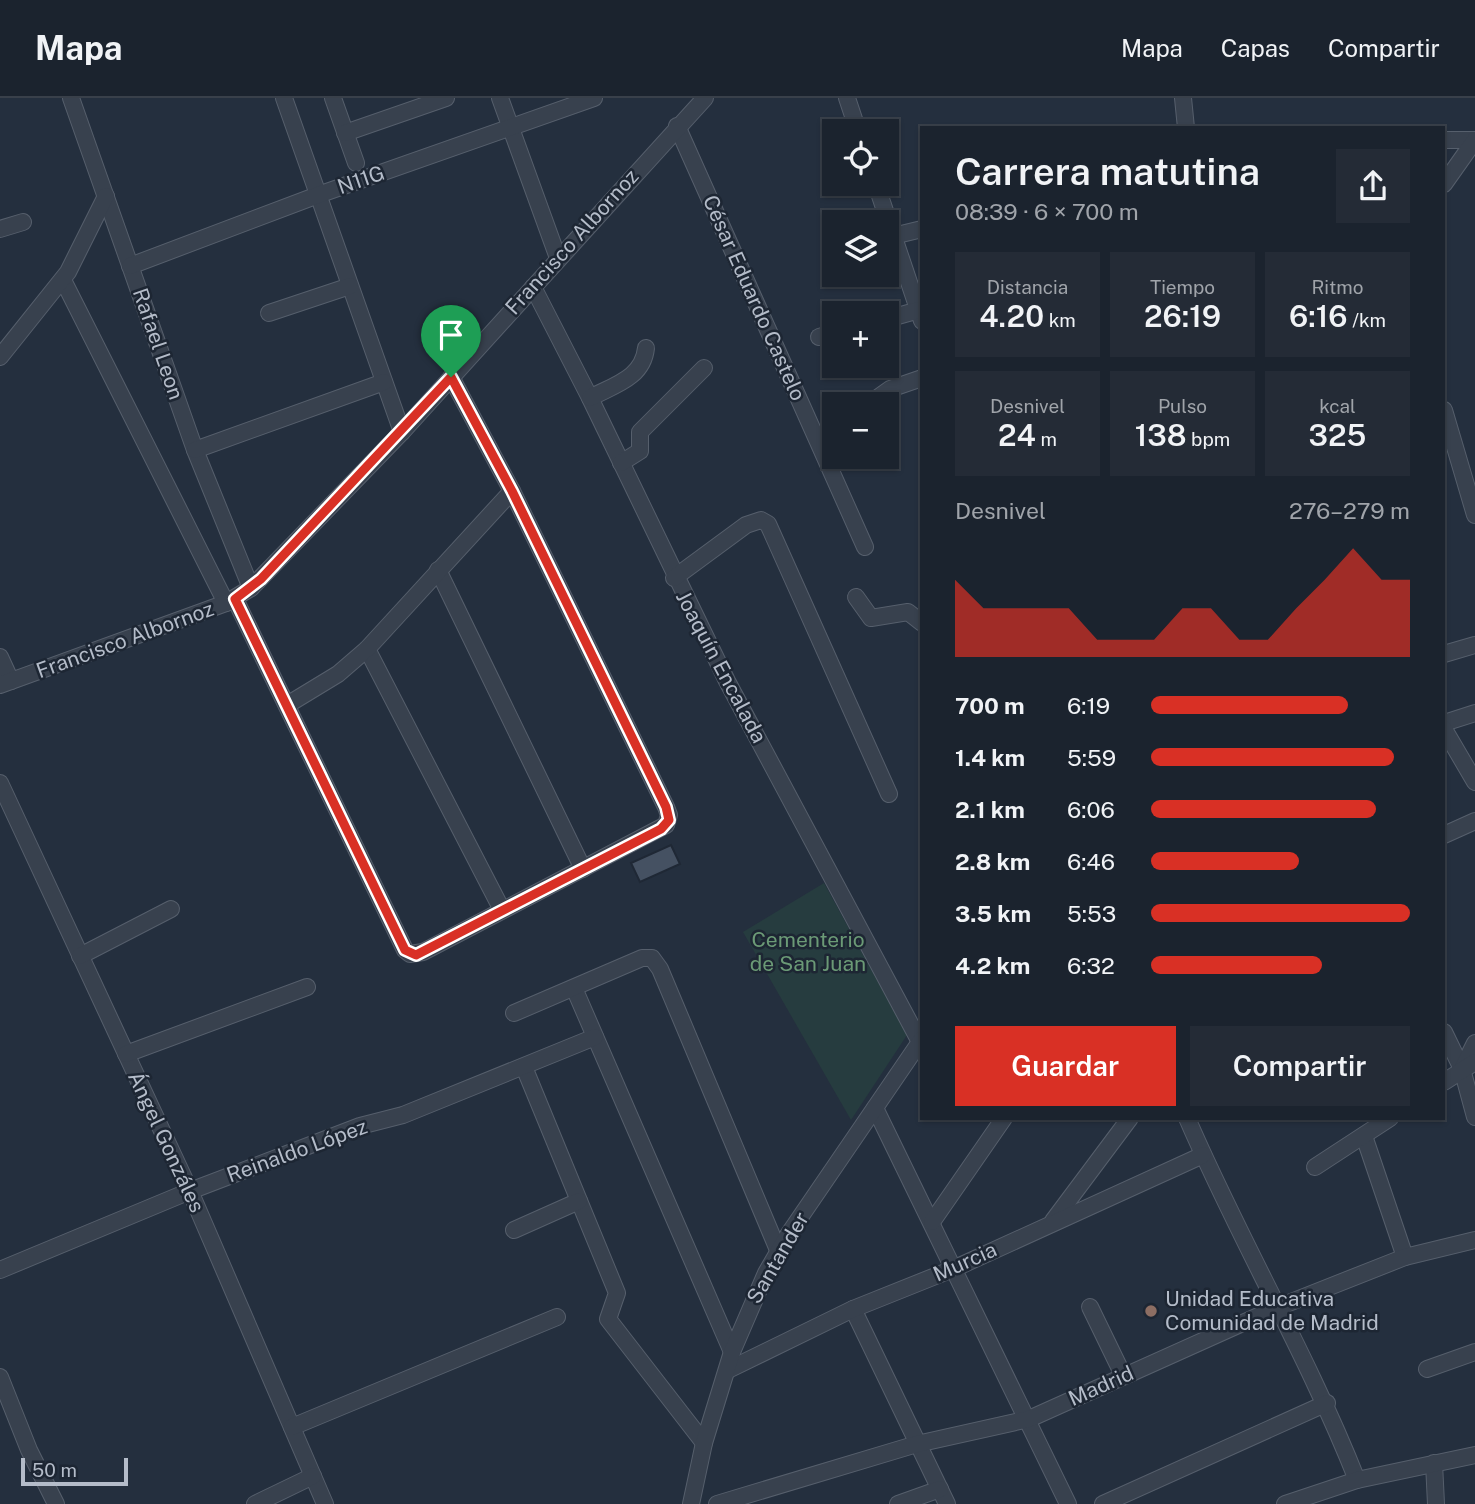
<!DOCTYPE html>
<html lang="es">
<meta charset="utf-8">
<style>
body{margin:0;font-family:"Public Sans",sans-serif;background:#242b36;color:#f1f3f6;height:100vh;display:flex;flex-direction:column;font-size:26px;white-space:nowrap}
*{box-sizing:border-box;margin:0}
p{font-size:23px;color:#a0a4aa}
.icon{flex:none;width:38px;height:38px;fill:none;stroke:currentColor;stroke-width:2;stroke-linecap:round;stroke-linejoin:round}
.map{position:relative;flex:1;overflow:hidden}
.sheet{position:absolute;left:920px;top:28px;width:525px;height:994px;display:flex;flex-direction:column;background:#1b232e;border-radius:0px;box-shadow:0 2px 5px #0004,0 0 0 2px #39404a}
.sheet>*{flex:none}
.buttons{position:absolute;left:822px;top:21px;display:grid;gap:14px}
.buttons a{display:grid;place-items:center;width:77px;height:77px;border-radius:0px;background:#1b232e;box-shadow:0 2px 5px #0004,0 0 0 2px #39404a;font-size:35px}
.scale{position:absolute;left:21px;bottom:18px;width:107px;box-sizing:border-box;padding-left:7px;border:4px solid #b4bcc9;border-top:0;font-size:19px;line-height:24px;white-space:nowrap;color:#b4bcc9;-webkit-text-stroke:5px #1d2633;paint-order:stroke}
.pin{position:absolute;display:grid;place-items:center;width:60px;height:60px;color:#fff;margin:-72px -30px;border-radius:50% 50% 50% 0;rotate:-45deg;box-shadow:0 0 7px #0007}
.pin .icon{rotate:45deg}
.round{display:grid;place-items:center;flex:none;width:74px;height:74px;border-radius:0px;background:#242b36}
.headline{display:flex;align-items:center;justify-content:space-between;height:119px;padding:0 35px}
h1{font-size:38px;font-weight:600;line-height:52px}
.metrics{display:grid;grid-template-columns:repeat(3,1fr);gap:10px;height:119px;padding:7px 35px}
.metrics div{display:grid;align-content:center;border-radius:0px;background:#242b36;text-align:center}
.metrics b{font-size:30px;font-weight:600}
.metrics small{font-size:19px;font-weight:400}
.metrics p{font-size:19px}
.chart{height:196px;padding:14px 35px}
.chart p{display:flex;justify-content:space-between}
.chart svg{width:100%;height:126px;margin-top:7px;fill:#d93025;opacity:.7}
.button{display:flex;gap:14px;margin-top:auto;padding:14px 35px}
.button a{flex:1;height:80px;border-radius:0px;background:#d93025;color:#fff;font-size:28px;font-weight:600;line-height:80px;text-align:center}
.button a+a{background:#242b36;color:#f1f3f6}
ul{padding:0 35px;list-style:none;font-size:23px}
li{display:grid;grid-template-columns:112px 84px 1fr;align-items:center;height:52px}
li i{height:18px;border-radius:9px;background:#d93025}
header{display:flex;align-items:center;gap:42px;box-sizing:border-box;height:98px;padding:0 35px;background:#1b232e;border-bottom:2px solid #39404a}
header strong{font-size:33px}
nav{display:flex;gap:38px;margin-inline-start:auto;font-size:24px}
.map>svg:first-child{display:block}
.green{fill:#263c3f}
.building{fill:#455162;stroke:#1f2835;stroke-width:2}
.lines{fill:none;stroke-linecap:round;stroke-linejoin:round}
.minor-casing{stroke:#565f6c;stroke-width:18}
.minor{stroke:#38414e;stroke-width:16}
.route-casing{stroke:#fff;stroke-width:14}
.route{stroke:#d93025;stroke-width:9}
.education-dot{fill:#8d6e63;stroke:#1d2633;stroke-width:2.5}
.labels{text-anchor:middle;stroke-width:5;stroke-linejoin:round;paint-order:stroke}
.street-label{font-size:21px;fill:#b4bcc9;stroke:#1d2633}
.park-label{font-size:21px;fill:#6b9a76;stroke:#1d2633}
.poi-label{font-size:21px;fill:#b4bcc9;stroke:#1d2633;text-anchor:start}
</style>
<header>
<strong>Mapa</strong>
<nav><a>Mapa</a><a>Capas</a><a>Compartir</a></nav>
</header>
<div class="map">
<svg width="1475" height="1406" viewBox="0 0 1475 1406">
<rect width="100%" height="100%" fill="#242f3e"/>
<polygon class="green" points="824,785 907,937 851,1022 743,834"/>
<polygon class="building" points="671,747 680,766 640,784 631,765"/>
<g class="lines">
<defs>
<g id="minor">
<polyline points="71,0 195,352 251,490"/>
<polyline points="284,0 402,334"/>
<polyline points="333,0 356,65"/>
<polyline points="500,0 558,160"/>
<polyline points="847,0 858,33"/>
<polyline points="1183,0 1186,30"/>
<polyline points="677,28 865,449"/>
<polyline points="345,35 446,0"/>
<polyline points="1444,42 1475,42"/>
<polyline points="876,86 922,223"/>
<polyline points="1444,86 1475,42"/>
<polyline points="0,131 23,124"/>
<polyline points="893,138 922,131"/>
<polyline points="130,168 318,97 594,0"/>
<polyline points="63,182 226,505"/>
<polyline points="533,189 590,300 727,583 920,944"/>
<polyline points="269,215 350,188"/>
<polyline points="887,221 919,212"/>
<polyline points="819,239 835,234"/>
<polyline points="0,259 68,174 106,98"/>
<path d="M 590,300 C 614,287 643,280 646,250"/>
<polyline points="877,306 876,301 890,291 922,280"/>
<polyline points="1444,312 1475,417"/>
<polyline points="195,352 384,284"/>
<polyline points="621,365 640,353 640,334 704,270"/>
<polyline points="438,472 583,771"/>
<polyline points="674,480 746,427 761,422 768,426 889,696"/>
<polyline points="856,499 871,520 908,514 922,525"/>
<polyline points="235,501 405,852 410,856 423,854 666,727 669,717 666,709 512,393 451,279"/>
<polyline points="367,551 502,812"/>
<polyline points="1444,556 1475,547"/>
<polyline points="0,559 11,583"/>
<polyline points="0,587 226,505 251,490 402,334 705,0"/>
<polyline points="287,607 338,576 367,551 512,393"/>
<polyline points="1444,625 1475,615"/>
<polyline points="1444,631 1475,684"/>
<polyline points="0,685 190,1093 325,1406"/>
<polyline points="1444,737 1475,723"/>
<polyline points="80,858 171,811"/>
<polyline points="574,890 732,1254"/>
<polyline points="514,915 642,860 652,860 660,871 778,1152"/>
<polyline points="1444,934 1462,971 1475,1019"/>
<polyline points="126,956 307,889"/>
<polyline points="524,969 617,1195 608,1221 704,1345"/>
<polyline points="1462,971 1475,945"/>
<polyline points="1444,984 1475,964"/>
<polyline points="875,1010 1068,1406"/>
<path d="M 1187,1020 C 1240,1143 1308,1258 1357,1382"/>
<polyline points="1364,1038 1405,1159"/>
<polyline points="1315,1069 1390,1020"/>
<polyline points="1053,1123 1130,1020"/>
<polyline points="932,1124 1004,1020"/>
<polyline points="514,1132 579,1103"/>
<polyline points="0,1172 190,1093 360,1028 403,1017 595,939"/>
<polyline points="1090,1209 1123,1277"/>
<polyline points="853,1211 947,1406"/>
<polyline points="1427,1271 1475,1254"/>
<polyline points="728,1272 853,1211 953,1171 1203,1057"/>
<polyline points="0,1279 29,1352 56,1406"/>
<polyline points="292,1329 557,1219"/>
<polyline points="1434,1365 1436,1406"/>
<polyline points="255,1406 313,1378"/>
<polyline points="691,1406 704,1345 732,1254 766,1175 788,1137 922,941"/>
<polyline points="717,1406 917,1346 1029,1321 1276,1210 1405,1159 1475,1142"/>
<polyline points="898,1406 940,1391"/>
<polyline points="1103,1406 1327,1305"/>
<polyline points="1285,1406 1357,1382 1475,1357"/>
</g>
</defs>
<use href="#minor" class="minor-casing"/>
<use href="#minor" class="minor"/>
</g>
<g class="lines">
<defs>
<polygon id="route" points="451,279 512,393 666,709 669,722 661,731 416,857 405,852 235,501 261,481"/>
</defs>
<use href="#route" class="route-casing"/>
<use href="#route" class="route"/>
</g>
<circle class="education-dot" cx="1151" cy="1213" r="7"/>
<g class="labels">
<g class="street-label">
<text transform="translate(361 82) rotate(-19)" y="7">N11G</text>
<text transform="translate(572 144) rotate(-48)" y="7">Francisco Albornoz</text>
<text transform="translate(754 200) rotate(66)" y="7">César Eduardo Castelo</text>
<text transform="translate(158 246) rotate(71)" y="7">Rafael Leon</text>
<text transform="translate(125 542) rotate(-20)" y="7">Francisco Albornoz</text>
<text transform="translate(721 569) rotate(62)" y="7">Joaquín Encalada</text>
<text transform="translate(166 1044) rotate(65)" y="7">Ángel Gonzáles</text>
<text transform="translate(297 1053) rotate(-20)" y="7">Reinaldo López</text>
<text transform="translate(778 1160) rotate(-60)" y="7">Santander</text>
<text transform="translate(965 1164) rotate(-24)" y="7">Murcia</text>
<text transform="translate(1101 1288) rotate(-24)" y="7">Madrid</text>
</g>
<g class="park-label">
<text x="808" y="849">Cementerio<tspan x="808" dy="24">de San Juan</tspan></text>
</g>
<g class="poi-label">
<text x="1165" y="1208">Unidad Educativa<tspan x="1165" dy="24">Comunidad de Madrid</tspan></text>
</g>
</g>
</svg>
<div class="buttons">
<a><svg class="icon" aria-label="locate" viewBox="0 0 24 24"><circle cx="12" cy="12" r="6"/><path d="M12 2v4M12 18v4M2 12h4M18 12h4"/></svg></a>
<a><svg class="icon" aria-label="layers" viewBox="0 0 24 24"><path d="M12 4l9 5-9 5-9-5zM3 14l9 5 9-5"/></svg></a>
<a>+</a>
<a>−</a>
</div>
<div class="scale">50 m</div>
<div class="pin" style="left:451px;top:279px;background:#1e9e55"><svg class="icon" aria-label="arrive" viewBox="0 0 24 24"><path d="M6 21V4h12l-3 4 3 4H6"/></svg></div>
<section class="sheet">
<div class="headline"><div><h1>Carrera matutina</h1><p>08:39 · 6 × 700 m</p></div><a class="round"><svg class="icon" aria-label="share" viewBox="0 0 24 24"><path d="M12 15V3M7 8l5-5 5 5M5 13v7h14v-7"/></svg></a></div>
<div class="metrics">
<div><p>Distancia</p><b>4.20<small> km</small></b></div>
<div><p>Tiempo</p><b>26:19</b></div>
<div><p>Ritmo</p><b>6:16<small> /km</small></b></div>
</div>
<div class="metrics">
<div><p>Desnivel</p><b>24<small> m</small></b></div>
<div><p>Pulso</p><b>138<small> bpm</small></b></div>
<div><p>kcal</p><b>325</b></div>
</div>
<div class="chart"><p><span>Desnivel</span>276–279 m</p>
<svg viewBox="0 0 160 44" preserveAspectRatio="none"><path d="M0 44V17L10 27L20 27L30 27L40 27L50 38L60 38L70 38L80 27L90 27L100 38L110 38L120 27L130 17L140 6L150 17L160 17V44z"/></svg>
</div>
<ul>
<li><b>700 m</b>6:19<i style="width:76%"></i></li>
<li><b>1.4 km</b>5:59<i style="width:94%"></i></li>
<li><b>2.1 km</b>6:06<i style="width:87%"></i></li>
<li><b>2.8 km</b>6:46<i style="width:57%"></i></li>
<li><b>3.5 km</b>5:53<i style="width:100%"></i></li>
<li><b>4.2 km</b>6:32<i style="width:66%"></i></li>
</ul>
<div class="button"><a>Guardar</a><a>Compartir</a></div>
</section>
</div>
